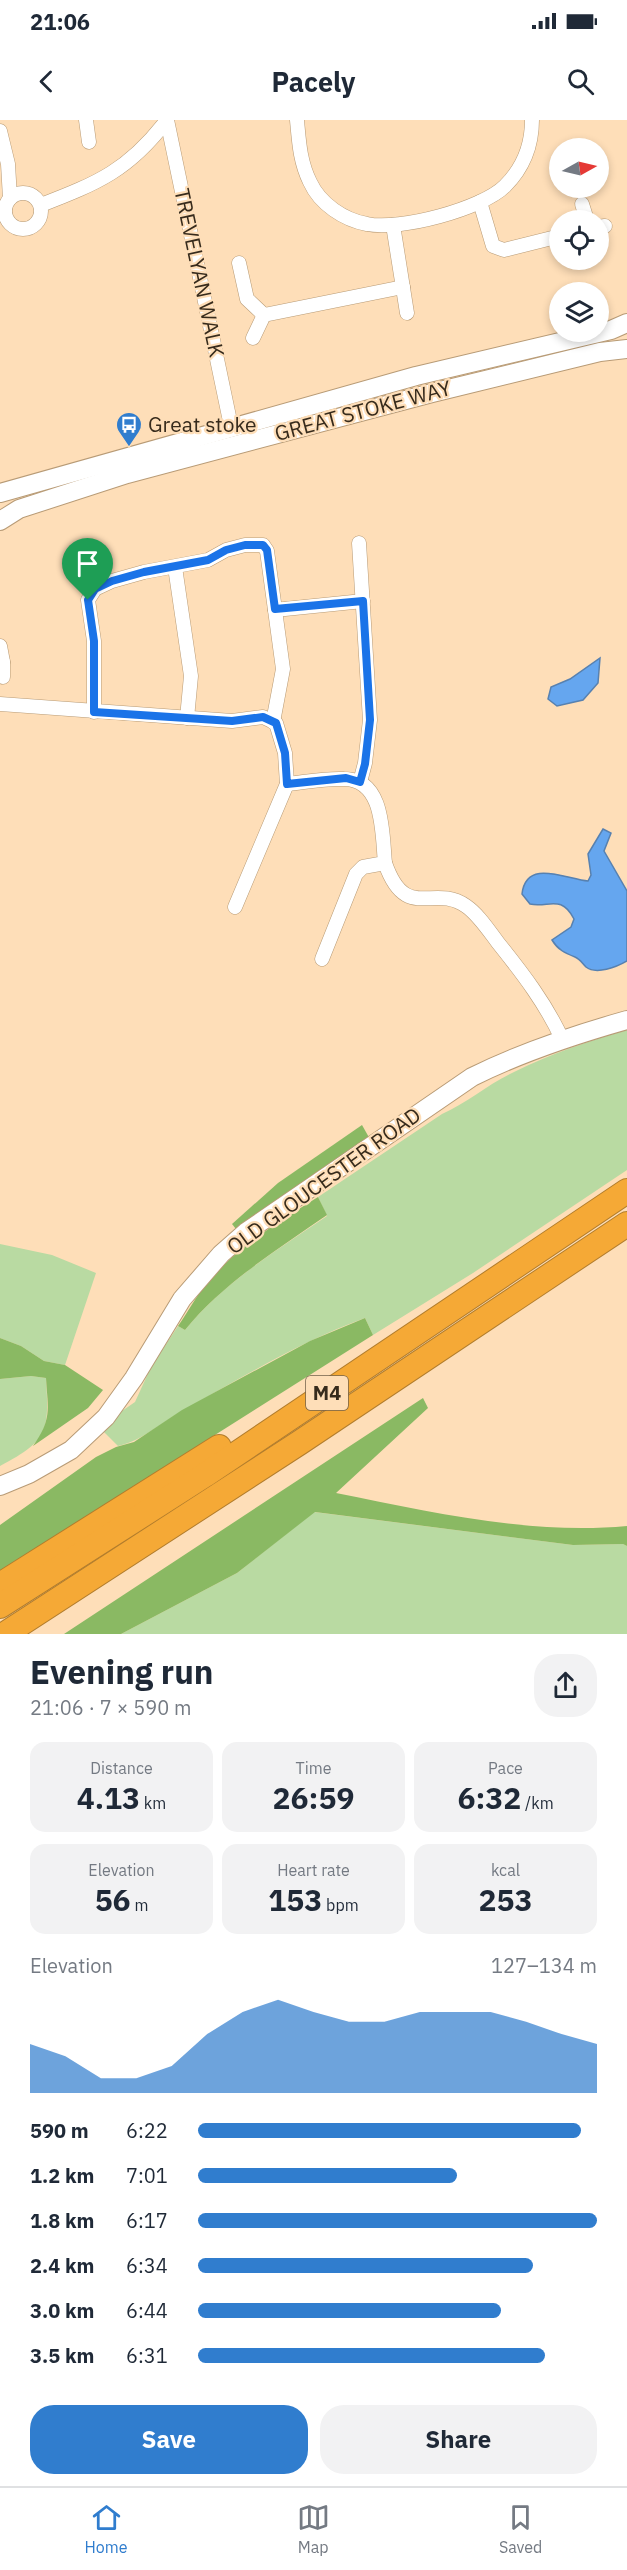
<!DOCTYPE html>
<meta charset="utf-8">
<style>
body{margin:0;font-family:"IBM Plex Sans",sans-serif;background:#f2f2f3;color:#1f2937;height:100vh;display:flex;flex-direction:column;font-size:22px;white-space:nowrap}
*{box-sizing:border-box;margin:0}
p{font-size:20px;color:#747a83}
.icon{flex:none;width:33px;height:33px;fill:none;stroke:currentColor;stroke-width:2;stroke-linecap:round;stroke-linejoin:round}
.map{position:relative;height:1514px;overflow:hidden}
.drawer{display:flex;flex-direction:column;background:#fff;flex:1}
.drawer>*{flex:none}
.needle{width:39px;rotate:82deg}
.controls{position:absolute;left:549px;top:18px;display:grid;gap:12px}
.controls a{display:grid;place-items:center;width:60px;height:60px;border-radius:50%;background:#fff;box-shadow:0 3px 9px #0003;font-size:30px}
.pin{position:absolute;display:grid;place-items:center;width:51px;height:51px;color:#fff;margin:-62px -26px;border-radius:50% 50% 50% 0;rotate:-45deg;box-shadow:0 0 6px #0007}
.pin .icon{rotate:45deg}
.round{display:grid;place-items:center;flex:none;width:63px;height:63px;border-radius:24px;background:#f2f2f3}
.headline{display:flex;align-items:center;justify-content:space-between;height:102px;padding:0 30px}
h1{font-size:33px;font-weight:800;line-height:45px}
.stats{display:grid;grid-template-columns:repeat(3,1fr);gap:9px;height:102px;padding:6px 30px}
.stats div{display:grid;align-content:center;border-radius:15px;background:#f2f2f3;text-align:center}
.stats b{font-size:30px;font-weight:800}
.stats small{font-size:16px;font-weight:400}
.stats p{font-size:16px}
.chart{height:168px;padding:12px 30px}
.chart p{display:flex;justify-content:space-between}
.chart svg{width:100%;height:108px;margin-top:6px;fill:#307dce;opacity:.7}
.button{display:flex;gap:12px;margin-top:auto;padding:12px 30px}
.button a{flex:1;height:69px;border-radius:24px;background:#307dce;color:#fff;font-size:24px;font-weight:800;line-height:69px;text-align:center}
.button a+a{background:#f2f2f3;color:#1f2937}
ul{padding:0 30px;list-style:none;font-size:20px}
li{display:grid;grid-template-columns:96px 72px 1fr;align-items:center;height:45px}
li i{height:15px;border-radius:8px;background:#307dce}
.status{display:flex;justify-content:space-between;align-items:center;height:42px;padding:0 30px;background:#fff;direction:ltr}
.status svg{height:16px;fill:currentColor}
header{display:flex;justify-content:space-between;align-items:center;height:78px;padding:0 30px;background:#fff;font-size:27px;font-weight:800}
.tab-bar{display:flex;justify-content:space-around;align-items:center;height:84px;border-top:2px solid #e0e1e3;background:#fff;font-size:16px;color:#747a83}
.tab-bar a{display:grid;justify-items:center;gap:3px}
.tab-bar .selected{color:#307dce}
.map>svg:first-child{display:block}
.green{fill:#b9daa2}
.forest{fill:#8ab963}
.water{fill:#65a6ef;stroke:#5781b0;stroke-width:1.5}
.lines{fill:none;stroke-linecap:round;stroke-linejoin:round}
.street-casing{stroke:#b89b76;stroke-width:15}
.secondary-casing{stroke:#b89b76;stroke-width:20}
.highway-casing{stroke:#b27d2d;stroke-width:26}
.street{stroke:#fff;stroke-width:14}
.secondary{stroke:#fff;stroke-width:18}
.highway{stroke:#f5a936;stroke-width:24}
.route-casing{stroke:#fff;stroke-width:12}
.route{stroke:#1a73e8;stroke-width:8}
.labels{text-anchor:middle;stroke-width:4.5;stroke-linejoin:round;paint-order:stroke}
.shield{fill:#fedeb8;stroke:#73614b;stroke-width:1.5}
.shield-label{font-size:20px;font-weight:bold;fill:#372b1c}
.street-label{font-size:21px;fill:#372b1c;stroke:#fedeb8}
.poi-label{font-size:21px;fill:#372b1c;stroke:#fedeb8;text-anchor:start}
</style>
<div class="status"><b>21:06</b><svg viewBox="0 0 49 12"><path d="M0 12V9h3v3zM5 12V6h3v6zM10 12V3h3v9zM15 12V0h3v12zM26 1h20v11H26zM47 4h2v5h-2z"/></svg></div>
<header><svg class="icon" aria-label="back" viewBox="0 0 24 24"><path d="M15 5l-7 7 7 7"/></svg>Pacely<svg class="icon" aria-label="search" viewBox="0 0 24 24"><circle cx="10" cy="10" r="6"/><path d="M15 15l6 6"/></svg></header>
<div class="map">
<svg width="627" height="1514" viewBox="0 0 627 1514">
<rect width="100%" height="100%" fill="#fedeb8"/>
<g class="green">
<path d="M 627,910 L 627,1050 L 473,1153 L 373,1215 L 365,1198 C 302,1221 244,1256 186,1289 C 163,1301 144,1320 118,1326 L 103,1311 L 122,1291 L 135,1282 L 151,1247 L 178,1206 L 185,1210 C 223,1163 277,1130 327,1096 L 318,1077 L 442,994 C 467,983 488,964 514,952 C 550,934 588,921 627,910 Z"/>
<polygon points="0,1124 52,1135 96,1153 65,1245 44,1241 21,1226 0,1218"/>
<path d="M 31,1256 L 46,1258 C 49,1311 49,1320 0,1346 L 0,1259 Z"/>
<polygon points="314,1392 573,1425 623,1424 627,1426 627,1514 121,1514 237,1453"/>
</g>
<g class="forest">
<polygon points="362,1005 371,1021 236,1109 232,1104 278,1063"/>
<path d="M 318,1077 L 327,1095 C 277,1130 223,1163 185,1210 L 178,1206 C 188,1192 196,1176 207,1163 C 238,1126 278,1102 318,1077 Z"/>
<polygon points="365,1198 373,1215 0,1451 0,1405 96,1337 116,1327 134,1322 182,1290 310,1221"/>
<path d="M 0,1218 L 21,1226 L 44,1241 L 65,1245 L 103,1270 L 88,1288 L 33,1326 C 52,1299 48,1291 46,1258 L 31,1256 L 0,1259 Z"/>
<path d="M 423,1278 L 428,1288 L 336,1373 C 431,1392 529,1415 627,1406 L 627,1426 L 623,1424 L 573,1425 L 315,1392 L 237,1453 L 121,1514 L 64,1514 Z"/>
</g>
<g class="water">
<polygon points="600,538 598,563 583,580 557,586 548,579 551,567 570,559"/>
<path d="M 603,709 L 611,713 L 604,731 L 627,771 L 627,841 C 617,847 596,855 586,847 C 582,843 580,839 575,837 C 565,833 558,830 552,820 L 571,807 L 574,799 C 561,774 549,788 530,784 L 522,774 C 526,738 566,759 588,761 L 591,755 L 588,734 Z"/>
</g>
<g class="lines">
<defs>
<g id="street">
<polyline points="86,0 89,22"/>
<polyline points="167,0 231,306"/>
<path d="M 297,0 C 299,22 300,42 310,62 C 320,84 344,100 367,104 C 399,111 482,89 505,66 C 523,48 532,25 532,0"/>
<polyline points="0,11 8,44 10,78"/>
<circle cx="23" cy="91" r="18"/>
<polyline points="480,82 493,126 504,130 560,116"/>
<polyline points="582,84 587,100"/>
<path d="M 41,85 C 98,63 129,50 167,0"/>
<polyline points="393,105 407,193"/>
<polyline points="598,107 605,106"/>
<polyline points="239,143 247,179 264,195"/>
<polyline points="253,218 264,195 403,167"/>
<polyline points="359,423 370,600 365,643 360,662"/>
<polyline points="175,447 191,556 187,598"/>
<polyline points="275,490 363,481"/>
<polyline points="0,526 3,542 0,542"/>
<polyline points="3,557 3,542"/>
<polyline points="0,584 232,601 263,597 276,603 285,633 287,664 235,787"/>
<polyline points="94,592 94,521 88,480 95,469 112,461 144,452 208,440 226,430 245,425 263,425 267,431 283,549 273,602"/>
<path d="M 287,664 C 306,662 326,658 344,659 C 385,659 382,715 385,743 L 363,747 L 356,754 L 322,839"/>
<path d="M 385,743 C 406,803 433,763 466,786 C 479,795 489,811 499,824 C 523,854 546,884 562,919"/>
</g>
<g id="secondary">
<polyline points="0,373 416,256 611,210 627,203"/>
<polyline points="0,401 19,389 127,354 432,273 600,232 627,229"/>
<path d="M 0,1366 L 29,1354 L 71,1330 L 106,1297 L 134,1258 L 182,1179 L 221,1134 L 246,1112 L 472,957 C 522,932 574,915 627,900"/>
</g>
<g id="highway">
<polyline points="0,1465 219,1327"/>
<polyline points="0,1486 205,1355 627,1071"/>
<polyline points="5,1514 299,1323 627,1104"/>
</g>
</defs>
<use href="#street" class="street-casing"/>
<use href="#secondary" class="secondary-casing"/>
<use href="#highway" class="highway-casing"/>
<use href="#street" class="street"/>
<use href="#secondary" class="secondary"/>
<use href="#highway" class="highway"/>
</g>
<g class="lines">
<defs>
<polygon id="route" points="245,425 263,425 267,430 275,489 363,481 370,600 365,644 360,662 346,658 287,664 285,633 276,603 263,597 232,601 94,592 94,521 88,480 95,469 112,461 144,452 208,440 226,430"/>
</defs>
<use href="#route" class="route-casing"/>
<use href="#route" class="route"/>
</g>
<defs>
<symbol id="bus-pin" viewBox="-11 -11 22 30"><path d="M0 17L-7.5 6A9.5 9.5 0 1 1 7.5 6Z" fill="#307dce" stroke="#fedeb8"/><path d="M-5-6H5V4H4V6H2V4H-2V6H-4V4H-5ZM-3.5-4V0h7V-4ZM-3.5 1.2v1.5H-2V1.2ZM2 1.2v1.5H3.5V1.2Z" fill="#fff"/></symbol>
</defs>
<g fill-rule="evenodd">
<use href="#bus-pin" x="114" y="290" width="30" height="40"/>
</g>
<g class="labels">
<rect class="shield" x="306" y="1256" width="42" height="34" rx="4.5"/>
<g class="shield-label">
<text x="327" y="1280">M4</text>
</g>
<g class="street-label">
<text transform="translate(199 153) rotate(78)" y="7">TREVELYAN WALK</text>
<text transform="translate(363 291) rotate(-15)" y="7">GREAT STOKE WAY</text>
<text transform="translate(324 1061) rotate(-36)" y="7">OLD GLOUCESTER ROAD</text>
</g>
<g class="poi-label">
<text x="148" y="312">Great stoke</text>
</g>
</g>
</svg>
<div class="controls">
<a><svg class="needle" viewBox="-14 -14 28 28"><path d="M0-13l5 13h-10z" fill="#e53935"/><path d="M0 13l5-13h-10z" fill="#747a83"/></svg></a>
<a><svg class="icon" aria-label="locate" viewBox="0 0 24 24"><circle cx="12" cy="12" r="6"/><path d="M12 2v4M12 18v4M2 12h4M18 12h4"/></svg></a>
<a><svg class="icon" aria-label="layers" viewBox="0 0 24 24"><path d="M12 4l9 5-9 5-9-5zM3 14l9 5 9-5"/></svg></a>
</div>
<div class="pin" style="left:88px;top:480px;background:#1e9e55"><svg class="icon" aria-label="arrive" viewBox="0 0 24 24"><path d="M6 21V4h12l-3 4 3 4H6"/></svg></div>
</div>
<section class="drawer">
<div class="headline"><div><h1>Evening run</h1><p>21:06 · 7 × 590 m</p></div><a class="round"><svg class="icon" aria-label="share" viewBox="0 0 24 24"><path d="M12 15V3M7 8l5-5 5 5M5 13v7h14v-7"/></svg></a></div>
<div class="stats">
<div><p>Distance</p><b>4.13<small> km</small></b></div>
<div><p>Time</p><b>26:59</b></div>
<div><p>Pace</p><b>6:32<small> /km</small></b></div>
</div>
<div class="stats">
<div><p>Elevation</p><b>56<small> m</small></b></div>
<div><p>Heart rate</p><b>153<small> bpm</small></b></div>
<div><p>kcal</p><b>253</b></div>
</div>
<div class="chart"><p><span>Elevation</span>127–134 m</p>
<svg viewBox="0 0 160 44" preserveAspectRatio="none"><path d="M0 44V24L10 29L20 38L30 38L40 33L50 20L60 11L70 6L80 11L90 15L100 15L110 11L120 11L130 11L140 15L150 20L160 24V44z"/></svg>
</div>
<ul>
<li><b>590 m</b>6:22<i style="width:96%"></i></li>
<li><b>1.2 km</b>7:01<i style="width:65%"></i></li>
<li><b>1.8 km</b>6:17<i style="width:100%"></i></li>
<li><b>2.4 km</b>6:34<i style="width:84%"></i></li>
<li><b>3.0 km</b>6:44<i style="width:76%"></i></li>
<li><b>3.5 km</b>6:31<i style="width:87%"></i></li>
</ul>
<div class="button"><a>Save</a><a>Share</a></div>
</section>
<nav class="tab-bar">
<a class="selected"><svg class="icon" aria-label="home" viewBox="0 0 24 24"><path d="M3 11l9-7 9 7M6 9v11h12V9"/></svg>Home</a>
<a><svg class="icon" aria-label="map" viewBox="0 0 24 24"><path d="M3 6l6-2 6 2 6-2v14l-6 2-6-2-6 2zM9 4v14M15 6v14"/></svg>Map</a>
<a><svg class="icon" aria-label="saved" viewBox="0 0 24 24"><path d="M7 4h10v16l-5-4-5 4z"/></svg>Saved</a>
</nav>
